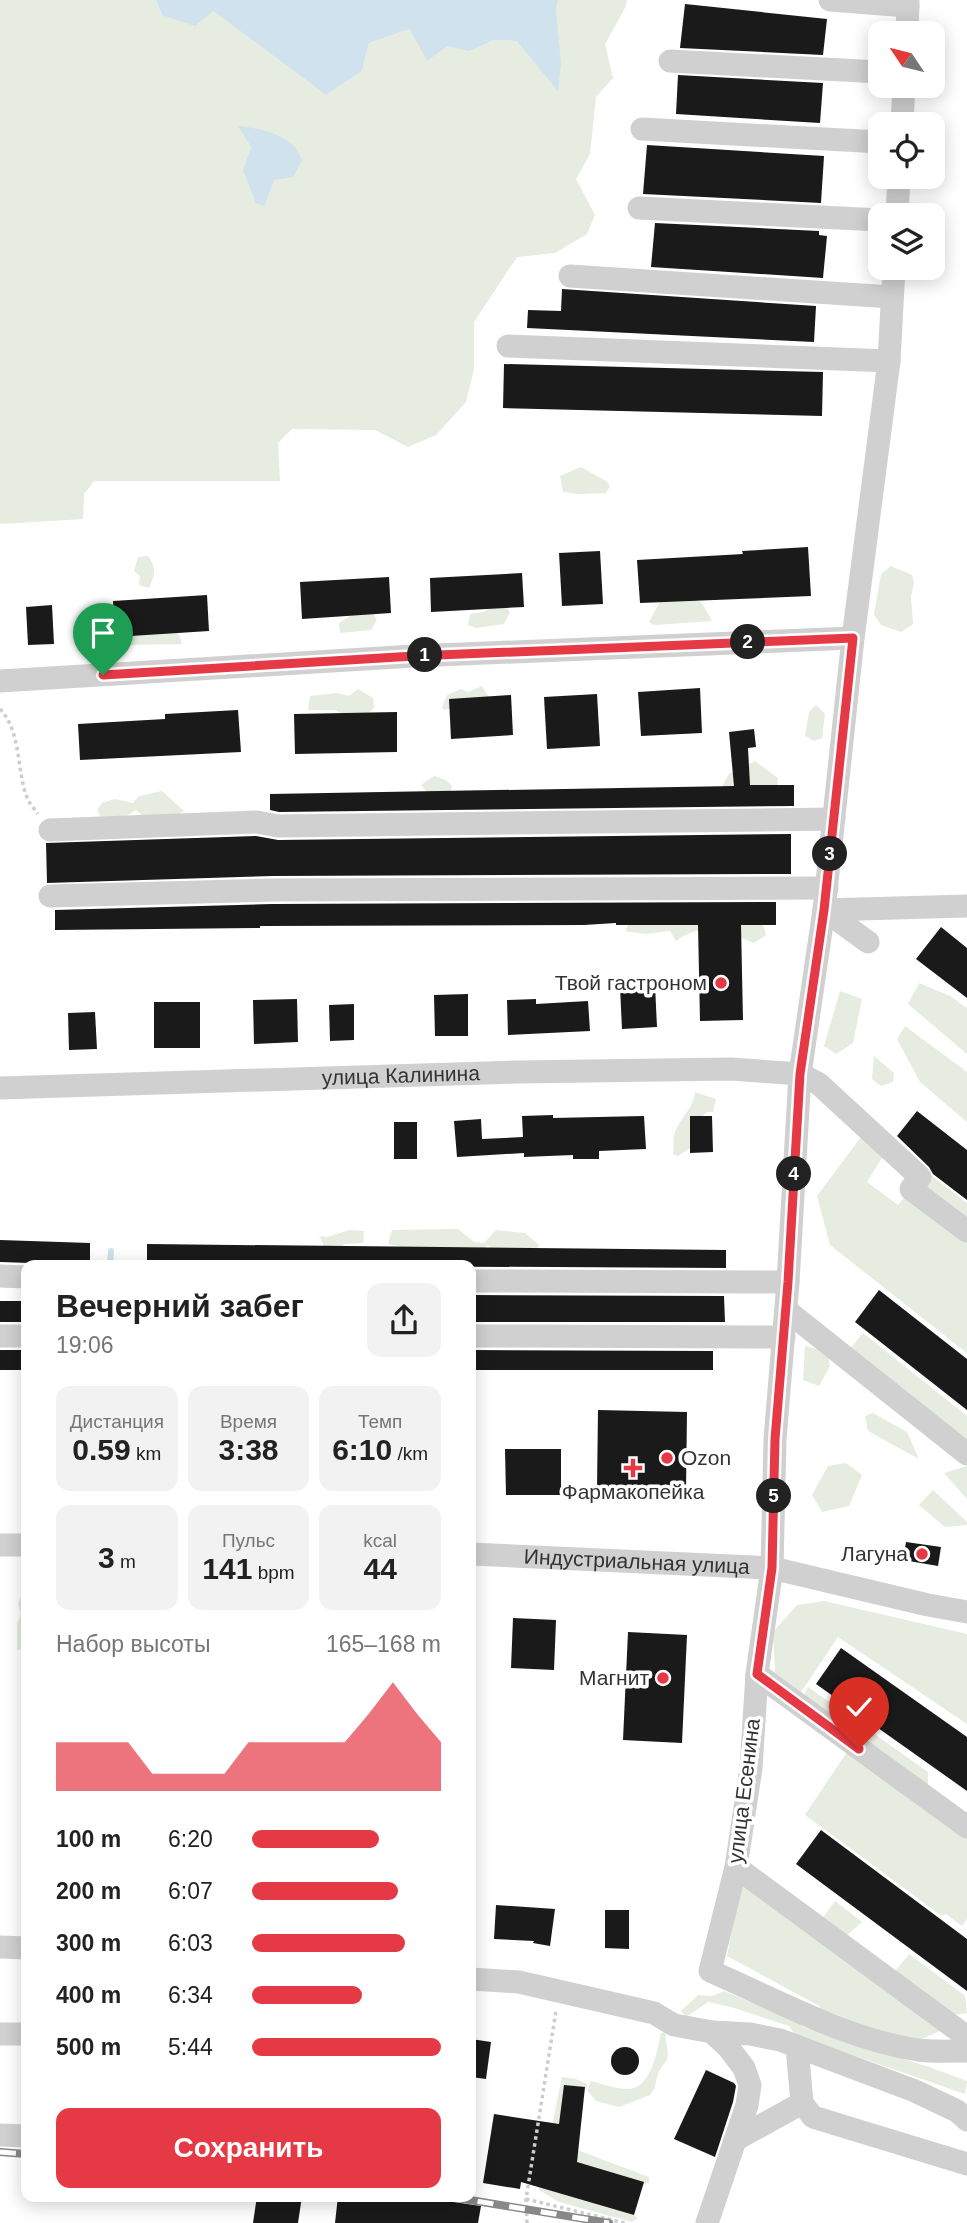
<!DOCTYPE html>
<html lang="ru">
<meta charset="utf-8">
<style>
body{margin:0;font-family:Arial,sans-serif;background:#f2f2f2;color:#222;height:100vh;display:flex;flex-direction:column;font-size:26px;white-space:nowrap}
*{box-sizing:border-box;margin:0}
p{font-size:23px;color:#767676}
.icon{flex:none;width:38px;height:38px;fill:none;stroke:currentColor;stroke-width:2;stroke-linecap:round;stroke-linejoin:round}
.map{position:relative;flex:1;overflow:hidden}
.side{position:absolute;left:21px;top:1260px;width:455px;height:942px;display:flex;flex-direction:column;background:#fff;border-radius:14px;box-shadow:0 4px 18px #0003}
.side>*{flex:none}
.needle{width:46px;rotate:305deg}
.buttons{position:absolute;left:868px;top:21px;display:grid;gap:14px}
.buttons a{display:grid;place-items:center;width:77px;height:77px;border-radius:14px;background:#fff;box-shadow:0 4px 18px #0003;font-size:35px}
.pin{position:absolute;display:grid;place-items:center;width:60px;height:60px;color:#fff;margin:-72px -30px;border-radius:50% 50% 50% 0;rotate:-45deg;box-shadow:0 0 7px #0007}
.pin .icon{rotate:45deg}
.km{position:absolute;width:35px;height:35px;margin:-18px;border-radius:50%;background:#222;color:#fff;font-size:19px;line-height:35px;text-align:center}
.round{display:grid;place-items:center;flex:none;width:74px;height:74px;border-radius:14px;background:#f2f2f2}
.summary{display:flex;align-items:center;justify-content:space-between;height:119px;padding:0 35px}
h1{font-size:32px;font-weight:700;line-height:52px}
.stats{display:grid;grid-template-columns:repeat(3,1fr);gap:10px;height:119px;padding:7px 35px}
.stats div{display:grid;align-content:center;border-radius:14px;background:#f2f2f2;text-align:center}
.stats b{font-size:30px;font-weight:700}
.stats small{font-size:19px;font-weight:400}
.stats p{font-size:19px}
.chart{height:196px;padding:14px 35px}
.chart p{display:flex;justify-content:space-between}
.chart svg{width:100%;height:126px;margin-top:7px;fill:#e63946;opacity:.7}
.action{display:flex;gap:14px;margin-top:auto;padding:14px 35px}
.action a{flex:1;height:80px;border-radius:14px;background:#e63946;color:#fff;font-size:28px;font-weight:700;line-height:80px;text-align:center}
ul{padding:0 35px;list-style:none;font-size:23px}
li{display:grid;grid-template-columns:112px 84px 1fr;align-items:center;height:52px}
li i{height:18px;border-radius:9px;background:#e63946}
.map>svg:first-child{display:block}
.green{fill:#e6ecdf;fill-rule:evenodd}
.water{fill:#cfe2ee}
.lines{fill:none;stroke-linecap:round;stroke-linejoin:round}
.stream{stroke:#cfe2ee;stroke-width:6}
.building{fill:#1a1a1a}
.path{stroke:#cdcdcd;stroke-width:3.5;stroke-dasharray:3.5 3.5;stroke-linecap:butt}
.minor{stroke:#d0d0d0;stroke-width:23}
.rail-casing{stroke:#888;stroke-width:8}
.rail{stroke:#fff;stroke-width:5;stroke-dasharray:16;stroke-linecap:butt}
.route-casing{stroke:#fff;stroke-width:14}
.route{stroke:#e63946;stroke-width:9}
.poi-dot{fill:#e63946;stroke:#fff;stroke-width:2.5}
.labels{text-anchor:middle;stroke-width:7;stroke-linejoin:round;paint-order:stroke}
.poi-label{font-size:21px;fill:#333;stroke:#fff;text-anchor:end}
.street-label{font-size:21px;fill:#333;stroke:#fff}
</style>
<div class="map">
<svg width="967" height="2223" viewBox="0 0 967 2223">
<rect width="100%" height="100%" fill="#fff"/>
<g class="green">
<path d="M 0,0 L 156,0 L 162,15 L 213,11 L 326,95 L 362,71 L 369,43 L 410,29 L 447,46 L 469,50 L 494,40 L 517,41 L 556,10 L 558,0 L 627,0 L 625,8 L 605,44 L 613,78 L 596,97 L 590,154 L 576,179 L 595,215 L 587,234 L 555,253 L 517,257 L 474,322 L 474,369 L 466,402 L 436,435 L 408,447 L 375,430 L 292,429 L 278,443 L 280,481 L 94,481 L 84,494 L 83,519 L 0,524 ZM 239,126 L 274,180 L 243,170 L 251,147 Z"/>
<polygon points="581,467 606,481 610,486 606,493 580,494 563,492 560,476"/>
<path d="M 148,556 C 157,569 155,574 149,588 L 139,585 L 140,576 L 134,571 L 138,557 Z"/>
<polygon points="891,566 912,575 914,582 911,597 913,624 901,632 881,625 874,614 881,574"/>
<polygon points="686,595 702,603 712,621 654,625 649,622 662,598"/>
<polygon points="497,601 503,604 510,612 504,624 476,628 468,625 470,614 484,612"/>
<polygon points="372,612 377,620 371,630 340,633 339,623 354,614"/>
<polygon points="141,623 174,627 180,637 182,644 120,645"/>
<polygon points="482,686 491,701 444,710 442,708 447,695 461,689 468,692"/>
<polygon points="358,689 373,698 374,708 364,717 349,719 336,710 308,710 310,696 337,693 349,696"/>
<polygon points="816,705 825,714 822,738 814,741 805,736 809,712"/>
<polygon points="755,761 778,778 776,792 720,790 729,774"/>
<polygon points="434,776 446,780 452,786 451,794 428,793 421,785"/>
<polygon points="162,791 184,811 169,821 146,819 136,810 112,825 104,823 97,810 102,803 115,799 133,803 139,796"/>
<path d="M 733,902 C 752,911 761,913 766,935 L 754,943 C 725,931 705,920 676,941 L 670,931 L 646,934 L 625,931 L 634,915 L 712,910 Z"/>
<polygon points="919,983 950,996 967,1008 967,1054 908,1004"/>
<polygon points="840,991 862,999 853,1043 836,1054 824,1046"/>
<polygon points="905,1026 967,1072 967,1122 920,1082 897,1039"/>
<polygon points="874,1056 894,1073 893,1082 881,1086 872,1079"/>
<path d="M 695,1092 L 716,1099 L 713,1112 L 707,1112 L 696,1122 L 693,1146 L 678,1156 L 673,1154 C 674,1148 673,1141 674,1136 C 678,1119 693,1111 695,1092 Z"/>
<path d="M 870,1125 L 891,1144 L 967,1203 L 967,1353 L 830,1245 L 817,1196 ZM 885,1153 L 920,1177 L 898,1205 L 867,1182 Z"/>
<polygon points="458,1229 474,1242 484,1243 496,1230 525,1233 539,1245 535,1253 497,1253 488,1245 474,1257 419,1251 388,1244 392,1230"/>
<polygon points="350,1230 364,1231 363,1243 344,1244 339,1254 324,1252 323,1243 319,1236 327,1237"/>
<polygon points="863,1333 967,1416 967,1443 850,1349"/>
<polygon points="805,1346 827,1352 830,1366 819,1386 803,1380"/>
<polygon points="873,1413 907,1432 919,1459 868,1431 865,1416"/>
<polygon points="846,1463 862,1475 849,1506 822,1512 812,1495 828,1466"/>
<polygon points="967,1466 967,1499 944,1473"/>
<polygon points="933,1490 967,1522 967,1525 945,1527 919,1505"/>
<polygon points="25,1585 26,1649 17,1650 17,1624 21,1614 18,1604"/>
<polygon points="824,1601 967,1634 967,1724 838,1637 801,1692 775,1673 773,1632 797,1605"/>
<polygon points="808,1687 928,1772 928,1787 903,1794 950,1828 967,1811 967,1919 962,1926 946,1914 942,1916 805,1815 849,1749 797,1709"/>
<path d="M 741,1883 L 946,2029 C 938,2031 926,2038 920,2039 C 886,2041 852,2018 819,2009 L 821,2007 L 727,1956 Z"/>
<polygon points="835,1901 862,1922 847,1935 822,1919"/>
<polygon points="909,1954 965,1996 967,2013 946,2016 885,1984"/>
<polygon points="724,1991 778,2014 790,2016 803,2027 929,2067 967,2081 965,2094 795,2035 789,2026 731,2007 708,2002 686,2017 681,2011 698,1995 712,1996"/>
<path d="M 665,2032 L 668,2055 L 667,2060 L 659,2071 L 654,2089 L 650,2095 L 619,2107 L 596,2101 L 587,2090 L 591,2081 C 603,2084 618,2090 630,2089 C 652,2086 657,2050 661,2033 Z"/>
<polygon points="562,2077 576,2079 587,2084 586,2089 565,2088 577,2150 649,2177 649,2183 638,2185 629,2212 638,2218 632,2222 559,2202 539,2190"/>
</g>
<g class="water">
<polygon points="156,0 558,0 556,10 561,64 558,91 517,41 494,40 469,51 447,46 427,61 410,29 369,43 362,71 326,95 213,11 195,26 162,15"/>
<path d="M 238,126 C 256,128 278,132 293,145 C 296,148 299,155 302,160 L 293,177 L 274,180 L 264,206 L 256,203 L 243,170 L 251,147 Z"/>
</g>
<g class="lines">
<polyline class="stream" points="110,1265 111,1251"/>
</g>
<g class="building">
<polygon points="685,4 827,19 823,55 680,48"/>
<polygon points="678,75 823,83 820,123 676,114"/>
<polygon points="647,145 824,156 821,203 643,194"/>
<polygon points="655,223 819,231 819,235 827,236 823,278 651,267"/>
<polygon points="562,289 816,306 814,342 527,328 528,310 561,311"/>
<polygon points="504,364 823,372 822,416 503,408"/>
<polygon points="808,547 811,596 640,603 637,560 743,554 742,551"/>
<polygon points="600,551 603,604 562,606 559,553"/>
<polygon points="522,573 524,607 431,612 430,578"/>
<polygon points="389,577 391,613 302,619 300,582"/>
<polygon points="207,595 209,631 115,637 113,601"/>
<polygon points="52,605 54,644 28,645 26,607"/>
<polygon points="700,688 702,733 641,736 638,692"/>
<polygon points="597,694 600,746 547,749 544,697"/>
<polygon points="511,695 513,735 451,739 449,699"/>
<polygon points="238,710 241,752 80,760 78,724 165,719 165,714"/>
<polygon points="397,712 397,752 295,754 294,714"/>
<polygon points="754,729 756,747 748,748 750,785 794,785 794,806 279,812 270,810 270,794 734,786 729,732"/>
<polygon points="791,834 791,874 272,876 47,883 46,843 256,836 278,840"/>
<polygon points="776,902 776,925 741,925 743,1020 700,1021 698,925 616,925 616,923 584,925 260,926 260,928 55,930 55,910 272,904"/>
<polygon points="941,927 967,948 967,998 916,959"/>
<polygon points="655,985 657,1027 622,1029 620,987"/>
<polygon points="468,994 468,1036 435,1036 434,995"/>
<polygon points="297,999 298,1042 254,1044 253,1000"/>
<polygon points="536,999 536,1004 588,1001 590,1031 508,1035 507,1000"/>
<rect x="154" y="1002" width="46" height="46"/>
<polygon points="354,1004 354,1040 330,1041 329,1005"/>
<polygon points="95,1012 97,1049 69,1050 68,1013"/>
<polygon points="917,1111 967,1150 967,1200 933,1174 929,1167 897,1136"/>
<polygon points="553,1115 553,1118 644,1116 646,1149 599,1151 599,1159 573,1159 573,1155 524,1157 524,1153 457,1157 454,1121 481,1119 482,1139 523,1137 522,1116"/>
<polygon points="690,1116 712,1116 713,1152 690,1153"/>
<rect x="394" y="1122" width="23" height="37"/>
<polygon points="0,1240 90,1243 90,1265 0,1262"/>
<polygon points="147,1244 726,1250 726,1268 147,1265"/>
<polygon points="879,1290 967,1359 967,1410 855,1322"/>
<polygon points="471,1295 724,1296 725,1322 471,1322"/>
<rect x="0" y="1301" width="26" height="21"/>
<rect x="0" y="1350" width="26" height="20"/>
<polygon points="471,1350 713,1351 713,1370 471,1370"/>
<polygon points="598,1410 687,1412 686,1491 597,1489"/>
<polygon points="505,1449 561,1449 561,1495 506,1495"/>
<polygon points="906,1542 941,1547 938,1566 903,1560"/>
<polygon points="513,1618 556,1620 554,1670 511,1668"/>
<polygon points="628,1632 687,1635 682,1743 623,1740"/>
<polygon points="841,1648 967,1737 967,1791 816,1684"/>
<polygon points="821,1830 967,1939 967,1991 796,1864"/>
<polygon points="496,1905 555,1909 550,1946 533,1943 534,1941 494,1939"/>
<polygon points="605,1910 629,1910 629,1949 605,1948"/>
<polygon points="471,2039 491,2042 486,2079 471,2077"/>
<circle cx="625" cy="2061" r="14"/>
<polygon points="706,2070 734,2083 736,2086 733,2102 715,2157 674,2139"/>
<polygon points="564,2085 585,2087 577,2162 644,2182 634,2215 521,2182 520,2189 483,2183 494,2114 559,2124"/>
<polygon points="257,2196 302,2196 298,2223 253,2223"/>
<polygon points="338,2196 412,2196 481,2206 478,2223 335,2223"/>
</g>
<g class="lines">
<g class="path">
<path d="M 0,709 C 22,732 16,772 28,800 C 31,805 35,810 38,814"/>
<polyline points="526,2199 625,2223"/>
<polyline points="527,2223 526,2199 556,2011"/>
</g>
<g class="minor">
<polyline points="830,0 908,6"/>
<polyline points="907,33 908,0"/>
<polyline points="670,61 880,72"/>
<polyline points="902,124 904,86"/>
<polyline points="642,129 880,142"/>
<polyline points="639,208 880,220"/>
<polyline points="897,215 899,177"/>
<path d="M 894,268 L 889,361 L 853,638 L 824,910 L 800,1074 L 788,1282 L 775,1439 L 772,1568 L 757,1674 L 751,1768 L 736,1867 L 710,1971 C 777,2000 845,2039 918,2050 C 934,2052 951,2051 967,2051"/>
<polyline points="570,276 892,297"/>
<polyline points="508,346 889,361"/>
<polyline points="0,681 414,656 853,638"/>
<polyline points="50,830 257,822 278,826 834,819"/>
<polyline points="50,896 272,890 827,888"/>
<polyline points="824,910 967,906"/>
<polyline points="824,910 868,942"/>
<path id="s1" d="M 0,1088 L 518,1072 L 731,1069 L 800,1074 L 819,1084 L 920,1177 L 911,1189 L 967,1231"/>
<polyline points="0,1276 26,1277"/>
<polyline points="471,1281 788,1282"/>
<polyline points="786,1310 967,1454"/>
<polyline points="0,1336 26,1336"/>
<polyline points="471,1336 784,1337"/>
<polyline points="0,1545 26,1545"/>
<path id="s2" d="M 471,1554 L 772,1568 L 928,1605 L 967,1612"/>
<polyline points="757,1674 967,1827"/>
<polyline points="736,1867 967,2037"/>
<polyline points="0,1947 26,1948"/>
<polyline points="471,1979 519,1982 654,2013 674,2025 712,2032 728,2047 744,2068 750,2085 747,2105 707,2223"/>
<polyline points="712,2032 750,2034 780,2040 915,2091 957,2111 967,2120"/>
<polyline points="0,2034 26,2034"/>
<polyline points="797,2046 802,2103 813,2117 967,2164"/>
<polyline points="0,2135 26,2136"/>
<polyline points="735,2140 802,2103"/>
</g>
<defs>
<g id="rail">
<polyline points="0,2152 26,2154"/>
<polyline points="446,2196 609,2223"/>
</g>
</defs>
<use href="#rail" class="rail-casing"/>
<use href="#rail" class="rail"/>
</g>
<g class="lines">
<defs>
<polyline id="route" points="103,675 414,656 853,638 824,910 800,1074 788,1282 775,1439 772,1568 757,1674 859,1749"/>
</defs>
<use href="#route" class="route-casing"/>
<use href="#route" class="route"/>
</g>
<g class="poi-dot">
<circle cx="721" cy="983" r="7"/>
<circle cx="667" cy="1458" r="7"/>
<path d="M629.5 1457.5h7v7h7v7h-7v7h-7v-7h-7v-7h7z"/>
<circle cx="922" cy="1554" r="7"/>
<circle cx="663" cy="1678" r="7"/>
</g>
<g class="labels">
<g class="poi-label">
<text x="707" y="990">Твой гастроном</text>
<text x="681" y="1465" text-anchor="start">Ozon</text>
<text x="633" y="1499" text-anchor="middle">Фармакопейка</text>
<text x="908" y="1561">Лагуна</text>
<text x="649" y="1685">Магнит</text>
</g>
<g class="street-label">
<text dy="7" stroke="none"><textPath href="#s1" startOffset="401">улица Калинина</textPath></text>
<text dy="7" stroke="none"><textPath href="#s2" startOffset="166">Индустриальная улица</textPath></text>
<text transform="translate(744 1791) rotate(-83)" y="7">улица Есенина</text>
</g>
</g>
</svg>
<div class="buttons">
<a><svg class="needle" viewBox="-14 -14 28 28"><path d="M0-13l5 13h-10z" fill="#e53935"/><path d="M0 13l5-13h-10z" fill="#767676"/></svg></a>
<a><svg class="icon" aria-label="locate" viewBox="0 0 24 24"><circle cx="12" cy="12" r="6"/><path d="M12 2v4M12 18v4M2 12h4M18 12h4"/></svg></a>
<a><svg class="icon" aria-label="layers" viewBox="0 0 24 24"><path d="M12 4l9 5-9 5-9-5zM3 14l9 5 9-5"/></svg></a>
</div>
<div class="pin" style="left:103px;top:675px;background:#1e9e55"><svg class="icon" aria-label="arrive" viewBox="0 0 24 24"><path d="M6 21V4h12l-3 4 3 4H6"/></svg></div>
<div class="pin" style="left:859px;top:1749px;background:#d93025"><svg class="icon" aria-label="check" viewBox="0 0 24 24"><path d="M5 12l5 5 9-10"/></svg></div>
<b class="km" style="left:425px;top:655px">1</b>
<b class="km" style="left:748px;top:642px">2</b>
<b class="km" style="left:830px;top:854px">3</b>
<b class="km" style="left:794px;top:1174px">4</b>
<b class="km" style="left:774px;top:1496px">5</b>
<section class="side">
<div class="summary"><div><h1>Вечерний забег</h1><p>19:06</p></div><a class="round"><svg class="icon" aria-label="share" viewBox="0 0 24 24"><path d="M12 15V3M7 8l5-5 5 5M5 13v7h14v-7"/></svg></a></div>
<div class="stats">
<div><p>Дистанция</p><b>0.59<small> km</small></b></div>
<div><p>Время</p><b>3:38</b></div>
<div><p>Темп</p><b>6:10<small> /km</small></b></div>
</div>
<div class="stats">
<div><b>3<small> m</small></b></div>
<div><p>Пульс</p><b>141<small> bpm</small></b></div>
<div><p>kcal</p><b>44</b></div>
</div>
<div class="chart"><p><span>Набор высоты</span>165–168 m</p>
<svg viewBox="0 0 160 44" preserveAspectRatio="none"><path d="M0 44V27L10 27L20 27L30 27L40 38L50 38L60 38L70 38L80 27L90 27L100 27L110 27L120 27L130 17L140 6L150 17L160 27V44z"/></svg>
</div>
<ul>
<li><b>100 m</b>6:20<i style="width:67%"></i></li>
<li><b>200 m</b>6:07<i style="width:77%"></i></li>
<li><b>300 m</b>6:03<i style="width:81%"></i></li>
<li><b>400 m</b>6:34<i style="width:58%"></i></li>
<li><b>500 m</b>5:44<i style="width:100%"></i></li>
</ul>
<div class="action"><a>Сохранить</a></div>
</section>
</div>
